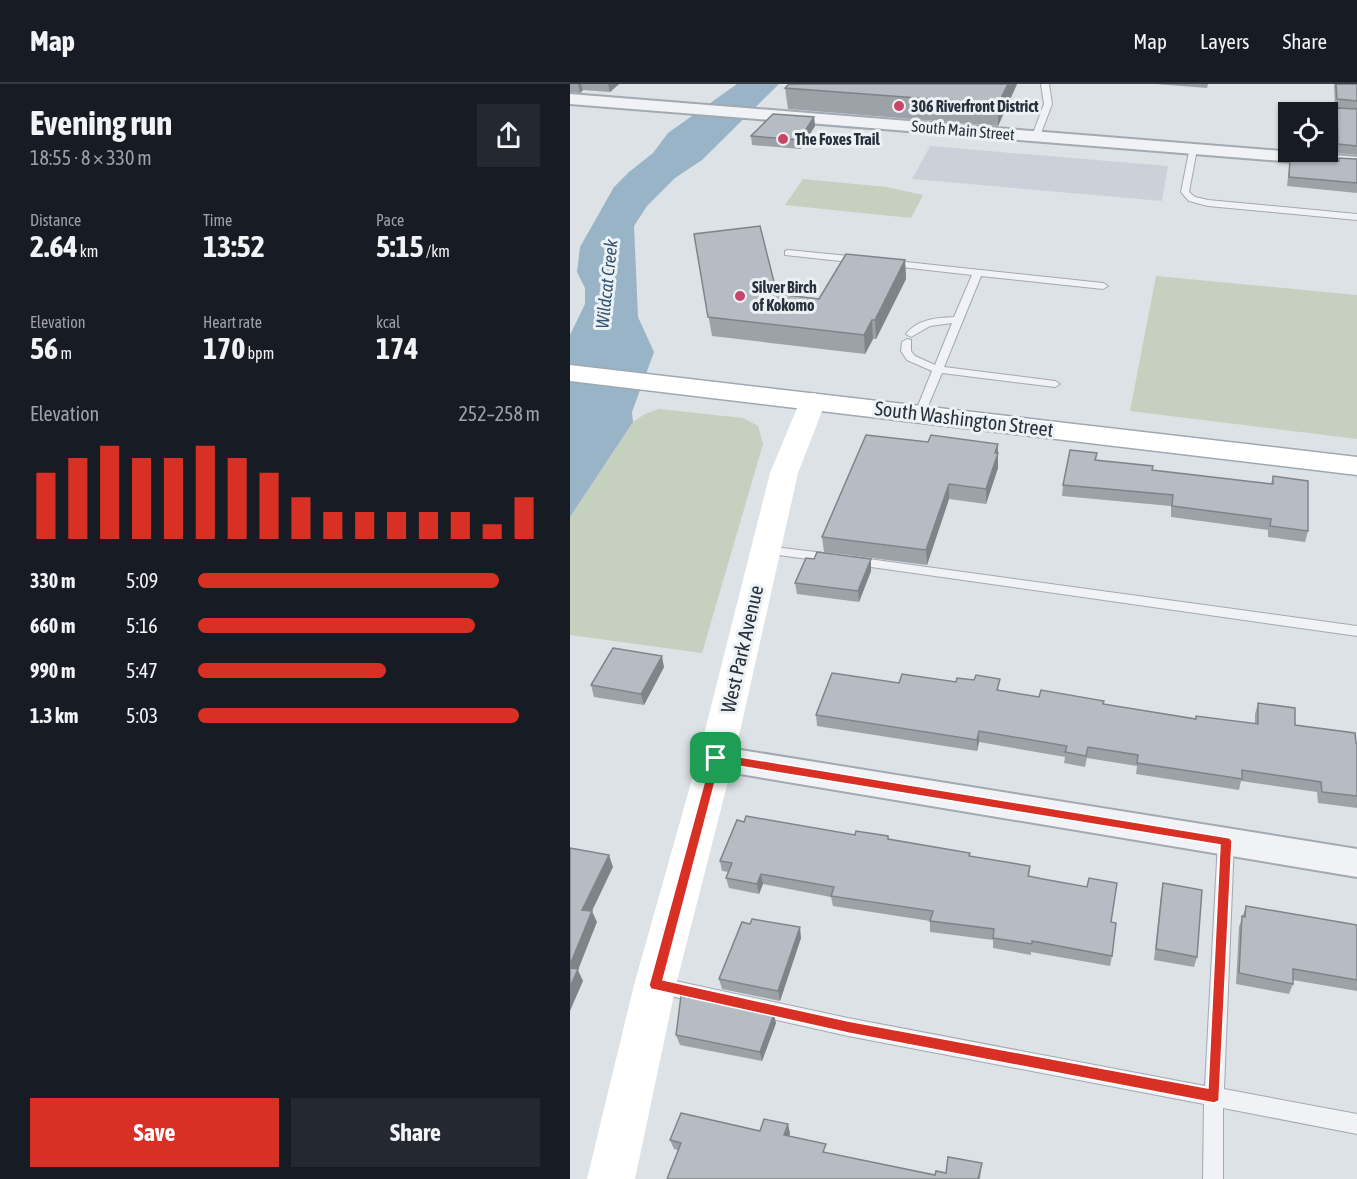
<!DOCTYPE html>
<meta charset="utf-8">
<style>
body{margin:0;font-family:"Asap Condensed",sans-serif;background:#242831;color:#f1f3f6;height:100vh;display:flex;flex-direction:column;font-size:22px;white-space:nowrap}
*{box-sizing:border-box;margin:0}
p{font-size:20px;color:#9ea1a6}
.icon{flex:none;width:33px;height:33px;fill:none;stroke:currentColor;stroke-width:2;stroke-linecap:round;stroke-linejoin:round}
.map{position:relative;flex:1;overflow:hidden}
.details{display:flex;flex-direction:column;background:#171b24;width:570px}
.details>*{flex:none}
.tools{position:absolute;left:708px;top:18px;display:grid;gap:12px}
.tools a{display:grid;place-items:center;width:60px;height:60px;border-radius:0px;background:#171b24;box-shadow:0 2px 4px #0004;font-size:30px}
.pin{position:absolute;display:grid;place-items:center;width:51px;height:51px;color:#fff;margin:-26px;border-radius:12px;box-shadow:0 3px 9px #0006}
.round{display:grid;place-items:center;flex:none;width:63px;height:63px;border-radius:0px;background:#242831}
.summary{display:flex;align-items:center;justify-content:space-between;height:102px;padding:0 30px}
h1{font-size:33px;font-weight:700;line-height:45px}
.stats{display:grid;grid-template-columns:repeat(3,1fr);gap:9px;height:102px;padding:6px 30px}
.stats div{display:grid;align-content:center}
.stats b{font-size:30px;font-weight:700}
.stats small{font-size:16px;font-weight:400}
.stats p{font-size:16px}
.chart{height:168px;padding:12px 30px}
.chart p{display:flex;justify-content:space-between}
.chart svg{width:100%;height:108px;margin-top:6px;stroke:#d93025;stroke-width:6}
.action{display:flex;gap:12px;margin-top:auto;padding:12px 30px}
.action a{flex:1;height:69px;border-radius:0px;background:#d93025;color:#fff;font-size:24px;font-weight:700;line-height:69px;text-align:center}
.action a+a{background:#242831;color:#f1f3f6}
ul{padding:0 30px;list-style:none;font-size:20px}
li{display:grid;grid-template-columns:96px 72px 1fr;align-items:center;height:45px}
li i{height:15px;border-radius:8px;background:#d93025}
header{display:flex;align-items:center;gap:36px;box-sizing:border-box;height:84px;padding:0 30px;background:#171b24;border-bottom:2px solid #363941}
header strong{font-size:28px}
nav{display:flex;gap:33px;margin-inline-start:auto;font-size:21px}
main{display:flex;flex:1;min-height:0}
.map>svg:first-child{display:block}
.built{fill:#cbd1d8}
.green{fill:#c5d0bf}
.water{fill:#99b4c6}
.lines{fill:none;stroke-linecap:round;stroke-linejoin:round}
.lane-casing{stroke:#a3a9b1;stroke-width:2}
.street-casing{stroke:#a3a9b1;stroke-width:4}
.primary-casing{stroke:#9da8b2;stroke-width:3}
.lane{fill:#f0f2f5;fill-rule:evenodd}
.street{fill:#f0f2f5;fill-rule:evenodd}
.secondary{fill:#fff;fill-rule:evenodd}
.primary{fill:#fff;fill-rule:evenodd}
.wall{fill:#9ca2a8}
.shaded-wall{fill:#7f8488}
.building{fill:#b5bcc3;stroke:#7f8488;stroke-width:1.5}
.route{fill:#d93025;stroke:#fff;stroke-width:1.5;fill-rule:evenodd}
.poi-dot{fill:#c94568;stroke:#ecf1f4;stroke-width:2}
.labels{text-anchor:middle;stroke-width:6;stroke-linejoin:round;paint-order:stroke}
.far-poi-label{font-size:16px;font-weight:bold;fill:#27313d;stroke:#ecf1f4;text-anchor:start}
.far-street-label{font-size:16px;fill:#27313d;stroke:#ecf1f4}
.far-water-label{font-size:18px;font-style:italic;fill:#33556f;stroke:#ecf1f4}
.street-label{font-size:20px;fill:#27313d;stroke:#ecf1f4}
</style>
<header>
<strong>Map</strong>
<nav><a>Map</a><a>Layers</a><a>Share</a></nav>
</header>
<main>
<section class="details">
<div class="summary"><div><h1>Evening run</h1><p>18:55 · 8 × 330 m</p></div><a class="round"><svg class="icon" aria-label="share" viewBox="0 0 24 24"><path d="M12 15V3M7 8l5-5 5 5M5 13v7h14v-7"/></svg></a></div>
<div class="stats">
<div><p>Distance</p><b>2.64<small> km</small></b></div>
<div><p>Time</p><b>13:52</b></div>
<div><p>Pace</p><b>5:15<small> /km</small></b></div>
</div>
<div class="stats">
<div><p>Elevation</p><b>56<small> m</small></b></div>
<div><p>Heart rate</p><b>170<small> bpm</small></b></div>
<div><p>kcal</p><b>174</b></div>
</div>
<div class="chart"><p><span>Elevation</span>252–258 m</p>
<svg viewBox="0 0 160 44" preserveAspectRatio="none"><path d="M5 44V17M15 44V11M25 44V6M35 44V11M45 44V11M55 44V6M65 44V11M75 44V17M85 44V27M95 44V33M105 44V33M115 44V33M125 44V33M135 44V33M145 44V38M155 44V27"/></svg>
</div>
<ul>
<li><b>330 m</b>5:09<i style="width:88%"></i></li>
<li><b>660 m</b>5:16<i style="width:81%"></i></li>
<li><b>990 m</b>5:47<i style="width:55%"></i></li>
<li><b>1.3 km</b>5:03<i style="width:94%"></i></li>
</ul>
<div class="action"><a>Save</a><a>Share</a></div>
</section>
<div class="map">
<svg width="787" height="1095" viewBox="0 0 787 1095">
<rect width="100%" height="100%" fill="#dde2e7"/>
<polygon class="built" points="360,62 598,82 592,117 342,95"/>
<g class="green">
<polygon points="233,95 316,103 353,111 341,134 215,121"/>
<polygon points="586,192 787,211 787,355 560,327"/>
<polygon points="89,325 173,334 188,342 193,360 132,569 0,551 0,433 63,338 75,330"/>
</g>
<polygon class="water" points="167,0 209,0 132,76 105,94 77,122 64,142 68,233 84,268 62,328 63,338 0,433 0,251 15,220 15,204 7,188 10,163 44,103 59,88 83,69 98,49"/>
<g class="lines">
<defs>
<g id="lane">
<polygon points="471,0 479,0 482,20 470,52 466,54 462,52 474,20"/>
<polygon points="726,23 787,28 787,32 723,27 722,25"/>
<polygon points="620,63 627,65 619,108 625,113 638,116 787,130 787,136 638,122 619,117 611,108"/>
<polygon points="218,166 289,173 294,176 289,179 215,171 215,167"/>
<path d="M 317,176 L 533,199 L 538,202 L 533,205 L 411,192 L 374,283 L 485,297 L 490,300 L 485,303 L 372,289 L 355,329 L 350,332 L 345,329 L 362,287 L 337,276 L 331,267 L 332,258 L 337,255 L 341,256 L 341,267 L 345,272 L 365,281 L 382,239 L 360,242 L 341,253 L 336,250 C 348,235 366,234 384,233 L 402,191 L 314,181 L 314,177 Z"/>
<polygon points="196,462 262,470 268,474 262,478 192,469 190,466"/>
<polygon points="284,473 787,542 787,552 280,480 278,477 280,474"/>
<polygon points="656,750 662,752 664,757 654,1005 787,1030 787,1050 653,1024 653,1095 633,1095 634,1020 278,952 87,909 81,907 78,901 81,895 87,893 278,934 635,1002 648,757 650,752"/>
</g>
<g id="street">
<polygon points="0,10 787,73 787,83 0,20"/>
<polygon points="146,662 787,765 787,793 146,686 135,683 130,674 135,665"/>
</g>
<polygon id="primary" points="0,281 787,373 787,391 0,297"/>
</defs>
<use href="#lane" class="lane-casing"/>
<use href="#street" class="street-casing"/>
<use href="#primary" class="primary-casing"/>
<use href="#lane" class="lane"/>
<use href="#street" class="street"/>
<polygon class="secondary" points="243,309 252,311 256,317 228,389 164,674 106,901 65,1095 17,1095 64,901 128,674 200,389 230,317 234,311"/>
<use href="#primary" class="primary"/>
</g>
<g class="wall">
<polygon points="0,0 49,0 40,8 13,6 10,9 0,8"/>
<polygon points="447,0 428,42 218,25 215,4"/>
<polygon points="586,0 638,0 637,4"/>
<polygon points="764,0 787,0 787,71 766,69 765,32 767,24 765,24"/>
<polygon points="244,33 245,42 230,65 182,61 181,52"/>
<polygon points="720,74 768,77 769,74 787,75 787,109 717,102"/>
<polygon points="124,150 207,210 249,215 335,176 336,195 306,255 303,255 295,270 142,252"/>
<polygon points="427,369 428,384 416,420 379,415 357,481 254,468 252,453"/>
<polygon points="527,369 526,376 582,386 701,400 703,392 738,447 735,458 698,453 698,446 601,433 601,422 492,412 493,401"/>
<polygon points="244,475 301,475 301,487 289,518 227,510 225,499"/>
<polygon points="94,583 74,621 24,613 21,601"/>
<polygon points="329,599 429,606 469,613 533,620 625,635 685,640 685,630 688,619 725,641 787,659 787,724 748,719 747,708 671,697 669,706 566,690 567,682 517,674 515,683 494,679 495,673 409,658 407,667 247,642 246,631"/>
<polygon points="174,738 285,751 318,752 319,755 400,769 400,772 460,782 459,792 541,838 542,872 540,882 461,868 461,871 423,864 423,856 360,848 360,837 263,822 261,813 193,800 189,810 159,804 156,794 158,788 152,787 150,777"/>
<polygon points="593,799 627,873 624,883 584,876 591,810"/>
<polygon points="676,822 787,841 787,907 723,896 723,900 719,910 666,900 669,843"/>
<polygon points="231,854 210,917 152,905 149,895"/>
<polygon points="206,939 192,977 110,961 106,951"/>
<polygon points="190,1047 220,1049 219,1052 257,1069 365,1091 412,1079 410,1095 97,1095 108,1066 104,1065 100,1056"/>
</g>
<g class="shaded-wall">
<polygon points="8,0 11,0 13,6 10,9"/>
<polygon points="38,0 49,0 40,8"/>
<polygon points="438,0 447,0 428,42 428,20"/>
<polygon points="244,33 245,42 230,65 229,56"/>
<polygon points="335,176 336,195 306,255 305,236"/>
<polygon points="302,236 303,255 295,270 294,251"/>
<polygon points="428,360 428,384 416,420 416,405"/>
<polygon points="379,400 379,415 357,481 356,466"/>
<polygon points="301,475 301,487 289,518 288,507"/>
<polygon points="92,572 94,583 74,621 71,610"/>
<polygon points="409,647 409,658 407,667 407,656"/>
<polygon points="39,771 43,783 22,827 27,838 8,886 13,897 0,927 0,881 12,826"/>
<polygon points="191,790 193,800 189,810 187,800"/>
<polygon points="230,843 231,854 210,917 208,907"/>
<polygon points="204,930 206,939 192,977 190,968"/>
<polygon points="218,1040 220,1049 217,1060 214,1051"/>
</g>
<g class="building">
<polygon points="219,0 438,0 428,20 215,4"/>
<polygon points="766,0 787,0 787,17 767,15"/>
<polygon points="767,24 787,25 787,62 768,60"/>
<polygon points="203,30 244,33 229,56 181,52"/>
<polygon points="720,74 769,77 769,74 787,75 787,99 719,93"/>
<polygon points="190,142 207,210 249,215 276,170 335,176 305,236 302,236 294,251 138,233 124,150"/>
<polygon points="296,351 358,358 361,351 428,360 425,369 428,369 416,405 379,400 356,466 252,453"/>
<polygon points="500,366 527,369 525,376 583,382 582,386 703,400 703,392 738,397 738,447 700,442 701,435 602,422 603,411 493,401"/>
<polygon points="247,468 301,475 288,507 225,499 236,474 244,475"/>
<polygon points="43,564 92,572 71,610 21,601"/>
<polygon points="262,589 329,599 332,590 386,598 387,594 404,596 406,591 430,595 427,606 469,613 471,606 534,617 533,620 626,635 626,632 688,640 688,619 725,624 725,641 785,649 786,659 787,659 787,712 752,708 751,698 672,686 672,695 567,679 568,671 518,663 516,672 495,668 497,662 409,647 407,656 246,631"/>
<polygon points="176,732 285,751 286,747 318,752 318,755 400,769 399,772 460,782 458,792 473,795 517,803 519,794 547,799 541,838 546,839 542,872 462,857 462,860 423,854 424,845 360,837 363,827 261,812 264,803 191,790 187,800 156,794 162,779 150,777 167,736 174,738"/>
<polygon points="0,764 39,771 12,826 22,827 0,881"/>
<polygon points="593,799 632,806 627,873 586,865"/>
<polygon points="676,822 787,841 787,896 723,885 723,900 669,889 672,832 675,833"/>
<polygon points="182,835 230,843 208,907 149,895 172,838 180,840"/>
<polygon points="0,884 8,885 0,903"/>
<polygon points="111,912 141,917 142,914 204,930 190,968 106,951"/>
<polygon points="111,1029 190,1047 194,1035 218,1040 214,1051 256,1060 253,1068 365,1091 366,1087 376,1089 378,1073 412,1079 408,1095 97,1095 111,1059 100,1056"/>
</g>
<path class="route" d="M 146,669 L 660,754 L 662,757 L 649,1017 L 644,1019 L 278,949 L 81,905 L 79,901 L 141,674 ZM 150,679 L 650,761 L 638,1004 L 278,937 L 93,896 Z"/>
<g class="poi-dot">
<circle cx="329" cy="22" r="6"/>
<circle cx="213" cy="55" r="6"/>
<circle cx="170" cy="212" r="6"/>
</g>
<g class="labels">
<g class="far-poi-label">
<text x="341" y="28">306 Riverfront District</text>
<text x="225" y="61">The Foxes Trail</text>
<text x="182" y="209">Silver Birch<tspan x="182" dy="18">of Kokomo</tspan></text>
</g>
<g class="far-street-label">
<text transform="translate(393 46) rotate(5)" y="6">South Main Street</text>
</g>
<g class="far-water-label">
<text transform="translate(37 200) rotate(-84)" y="6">Wildcat Creek</text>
</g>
<g class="street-label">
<text transform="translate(394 335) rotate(7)" y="7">South Washington Street</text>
<text transform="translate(172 565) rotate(-77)" y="7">West Park Avenue</text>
</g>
</g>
</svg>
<div class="tools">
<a><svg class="icon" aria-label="locate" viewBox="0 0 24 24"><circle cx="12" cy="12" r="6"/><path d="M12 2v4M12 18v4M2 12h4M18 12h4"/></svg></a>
</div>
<div class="pin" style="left:146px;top:674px;background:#1e9e55"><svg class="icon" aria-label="arrive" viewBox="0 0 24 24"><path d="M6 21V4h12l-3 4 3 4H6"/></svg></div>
</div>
</main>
